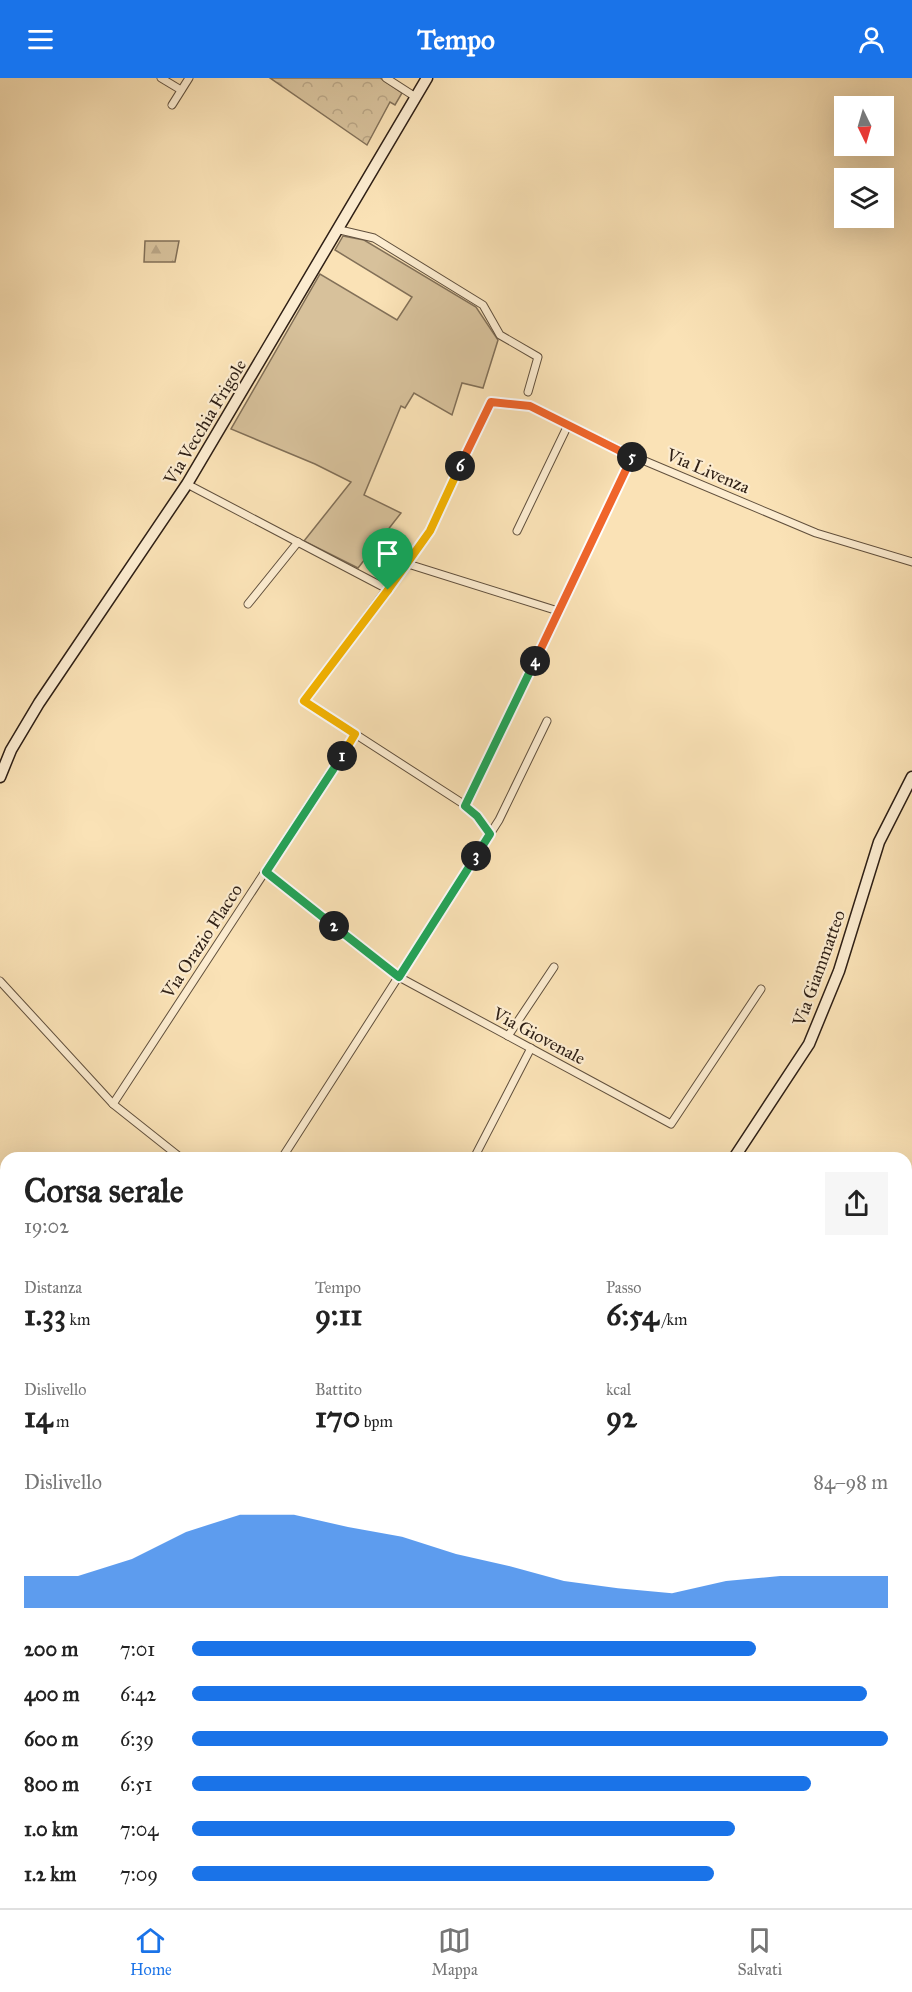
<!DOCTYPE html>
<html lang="it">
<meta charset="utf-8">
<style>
body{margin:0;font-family:"IM FELL Great Primer",serif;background:#f6f6f6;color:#222;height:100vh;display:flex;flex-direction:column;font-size:22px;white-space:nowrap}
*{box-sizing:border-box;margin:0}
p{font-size:20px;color:#767676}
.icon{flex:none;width:33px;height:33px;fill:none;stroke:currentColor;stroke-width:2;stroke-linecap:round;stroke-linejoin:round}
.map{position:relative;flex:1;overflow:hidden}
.sheet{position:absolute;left:0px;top:1074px;width:912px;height:756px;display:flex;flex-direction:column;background:#fff;border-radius:18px 18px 0 0;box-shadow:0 6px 24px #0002}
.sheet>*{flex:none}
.needle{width:39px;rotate:175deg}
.buttons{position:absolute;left:834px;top:18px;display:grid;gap:12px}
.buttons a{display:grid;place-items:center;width:60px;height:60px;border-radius:0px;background:#fff;box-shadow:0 6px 24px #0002;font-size:30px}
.pin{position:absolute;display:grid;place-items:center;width:51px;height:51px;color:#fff;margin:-62px -26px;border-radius:50% 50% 50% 0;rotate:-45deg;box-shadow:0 0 6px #0007}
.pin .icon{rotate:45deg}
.km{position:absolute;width:30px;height:30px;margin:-15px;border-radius:50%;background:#222;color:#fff;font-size:16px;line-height:30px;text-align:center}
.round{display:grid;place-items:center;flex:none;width:63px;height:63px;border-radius:0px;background:#f6f6f6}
.summary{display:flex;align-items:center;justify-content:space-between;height:102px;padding:0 24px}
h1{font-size:33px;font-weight:800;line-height:45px}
.metrics{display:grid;grid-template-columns:repeat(3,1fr);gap:9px;height:102px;padding:6px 24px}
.metrics div{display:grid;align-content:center}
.metrics b{font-size:30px;font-weight:800}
.metrics small{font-size:16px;font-weight:400}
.metrics p{font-size:16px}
.chart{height:168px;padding:12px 24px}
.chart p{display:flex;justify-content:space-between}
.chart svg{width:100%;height:108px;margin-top:6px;fill:#1a73e8;opacity:.7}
ul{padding:0 24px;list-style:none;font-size:20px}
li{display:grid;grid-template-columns:96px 72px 1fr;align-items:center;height:45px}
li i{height:15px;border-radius:8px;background:#1a73e8}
header{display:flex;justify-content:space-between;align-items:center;height:78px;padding:0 24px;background:#1a73e8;color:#fff;font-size:27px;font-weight:800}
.dock{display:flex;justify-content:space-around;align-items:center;height:84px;border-top:2px solid #e0e0e0;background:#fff;font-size:16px;color:#767676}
.dock a{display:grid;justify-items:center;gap:3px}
.dock .current{color:#1a73e8}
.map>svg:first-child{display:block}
.grass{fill:#d7c19b;stroke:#827058;stroke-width:1.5}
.forest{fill:url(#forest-firs);stroke:#827058;stroke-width:1.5}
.park{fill:url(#park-crowns);stroke:#827058;stroke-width:1.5}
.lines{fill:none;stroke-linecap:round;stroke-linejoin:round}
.street-casing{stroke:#61503d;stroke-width:9}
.secondary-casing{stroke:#2e1f15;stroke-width:13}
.highway-casing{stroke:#2e1f15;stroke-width:16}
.street{stroke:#fcecd0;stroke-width:7}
.secondary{stroke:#fcecd0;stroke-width:10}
.highway{stroke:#fae2b6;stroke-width:14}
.split-1-casing{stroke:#fff;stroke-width:12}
.split-2-casing{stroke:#fff;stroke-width:12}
.split-3-casing{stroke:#fff;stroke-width:12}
.split-4-casing{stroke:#fff;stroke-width:12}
.split-5-casing{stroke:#fff;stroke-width:12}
.split-6-casing{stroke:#fff;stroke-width:12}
.split-7-casing{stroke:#fff;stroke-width:12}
.split-1{stroke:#f5b400;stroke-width:8}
.split-2{stroke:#22a559;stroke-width:8}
.split-3{stroke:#22a559;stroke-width:8}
.split-4{stroke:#22a559;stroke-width:8}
.split-5{stroke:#f0652b;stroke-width:8}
.split-6{stroke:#f0652b;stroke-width:8}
.split-7{stroke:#f5b400;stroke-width:8}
.labels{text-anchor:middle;stroke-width:4.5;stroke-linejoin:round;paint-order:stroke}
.street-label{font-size:18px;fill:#2e1f15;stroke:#fcecd0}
</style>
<header><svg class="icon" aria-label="menu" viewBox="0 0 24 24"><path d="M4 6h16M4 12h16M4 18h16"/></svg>Tempo<svg class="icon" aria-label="person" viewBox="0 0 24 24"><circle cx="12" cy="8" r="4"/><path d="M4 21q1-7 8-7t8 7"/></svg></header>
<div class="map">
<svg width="912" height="1830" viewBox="0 0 912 1830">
<defs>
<pattern id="forest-firs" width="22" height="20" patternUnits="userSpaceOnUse" patternTransform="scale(1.5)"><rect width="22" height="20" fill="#d7c19b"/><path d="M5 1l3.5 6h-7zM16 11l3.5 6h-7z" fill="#b9a585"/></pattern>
<pattern id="park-crowns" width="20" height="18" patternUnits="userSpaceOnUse" patternTransform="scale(1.5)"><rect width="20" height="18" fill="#d7c19b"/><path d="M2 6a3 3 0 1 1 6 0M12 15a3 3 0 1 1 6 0" fill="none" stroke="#b9a585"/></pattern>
</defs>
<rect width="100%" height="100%" fill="#fae2b6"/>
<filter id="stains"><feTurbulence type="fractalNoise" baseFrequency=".00333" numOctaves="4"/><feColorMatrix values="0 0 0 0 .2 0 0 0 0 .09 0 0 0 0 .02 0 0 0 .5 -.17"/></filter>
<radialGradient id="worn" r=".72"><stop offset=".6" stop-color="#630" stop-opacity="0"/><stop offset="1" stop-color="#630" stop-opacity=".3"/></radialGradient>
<polygon class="grass" points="343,158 364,162 476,229 498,262 483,310 462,305 452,337 414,315 405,330 401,328 364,417 401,435 358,490 304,463 351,404 315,386 231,351 320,196 397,242 412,219 335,172"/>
<polygon class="forest" points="145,163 179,163 175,184 144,184"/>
<polygon class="park" points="270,0 380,0 402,15 395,27 390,24 367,67"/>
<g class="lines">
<defs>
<g id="street">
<polyline points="161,0 181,12"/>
<polyline points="386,0 414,18"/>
<polyline points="172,27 189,0"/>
<polyline points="340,152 374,160 483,227 500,257 538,279 528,314"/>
<polyline points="187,406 389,512"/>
<polyline points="517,453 568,347"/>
<polyline points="408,486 558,533"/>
<polyline points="248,526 298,464"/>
<polyline points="465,727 633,378"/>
<polyline points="490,756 477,738 465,727 304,623 430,453 491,324 530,328 633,378 816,455 912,484"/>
<polyline points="266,794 399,899 671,1046 761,911"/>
<polyline points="0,903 113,1026 181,1080"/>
<polyline points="508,958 554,889"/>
<polyline points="113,1026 355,656"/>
<polyline points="282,1080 499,742 547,643"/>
<polyline points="474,1080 531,970"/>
</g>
<g id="secondary">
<polyline points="0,699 11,672 39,625 187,406 427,0"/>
<polyline points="734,1080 809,966 839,893 879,764 912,699"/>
<polyline points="449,1830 453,1824"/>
</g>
<g id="highway">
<polyline points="0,1603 6,1604"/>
<polyline points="906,1714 912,1714"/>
<polyline points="906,1723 912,1724"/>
<polyline points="395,1824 417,1830"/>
<polyline points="652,1824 673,1824"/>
<polyline points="419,1830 443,1824"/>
</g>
</defs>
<use href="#street" class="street-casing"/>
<use href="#secondary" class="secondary-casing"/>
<use href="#highway" class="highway-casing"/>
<use href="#street" class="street"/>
<use href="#secondary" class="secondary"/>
<use href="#highway" class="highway"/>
</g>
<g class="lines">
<defs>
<polyline id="split-1" points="342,678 355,656 304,623 388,512"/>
<polyline id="split-2" points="334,848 266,794 342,678"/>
<polyline id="split-3" points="334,848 399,899 476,778"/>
<polyline id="split-4" points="476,778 490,756 477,738 465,728 535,583"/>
<polyline id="split-5" points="535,583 632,379"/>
<polyline id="split-6" points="460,388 491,324 530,328 632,379"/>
<polyline id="split-7" points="388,512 430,453 460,388"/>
</defs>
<use href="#split-1" class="split-1-casing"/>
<use href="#split-2" class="split-2-casing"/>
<use href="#split-3" class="split-3-casing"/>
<use href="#split-4" class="split-4-casing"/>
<use href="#split-5" class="split-5-casing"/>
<use href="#split-6" class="split-6-casing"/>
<use href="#split-7" class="split-7-casing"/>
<use href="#split-1" class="split-1"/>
<use href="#split-2" class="split-2"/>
<use href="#split-3" class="split-3"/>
<use href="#split-4" class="split-4"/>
<use href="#split-5" class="split-5"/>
<use href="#split-6" class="split-6"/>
<use href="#split-7" class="split-7"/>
</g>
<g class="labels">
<g class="street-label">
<text transform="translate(205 344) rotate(-59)" y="6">Via Vecchia Frigole</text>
<text transform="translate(708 393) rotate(23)" y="6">Via Livenza</text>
<text transform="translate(202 863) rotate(-57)" y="6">Via Orazio Flacco</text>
<text transform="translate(819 890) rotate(-70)" y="6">Via Giammatteo</text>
<text transform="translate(539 958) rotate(28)" y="6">Via Giovenale</text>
</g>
</g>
<rect width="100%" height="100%" filter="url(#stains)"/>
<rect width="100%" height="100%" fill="url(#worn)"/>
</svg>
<div class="buttons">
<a><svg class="needle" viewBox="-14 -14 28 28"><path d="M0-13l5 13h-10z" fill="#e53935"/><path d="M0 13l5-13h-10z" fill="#767676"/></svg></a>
<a><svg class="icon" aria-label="layers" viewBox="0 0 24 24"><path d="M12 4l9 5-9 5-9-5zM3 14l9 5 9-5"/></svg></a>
</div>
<div class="pin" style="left:388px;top:512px;background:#1e9e55"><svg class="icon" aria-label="arrive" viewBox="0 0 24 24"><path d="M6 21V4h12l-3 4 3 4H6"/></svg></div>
<b class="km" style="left:342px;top:678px">1</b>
<b class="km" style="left:334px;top:848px">2</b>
<b class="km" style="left:476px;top:778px">3</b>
<b class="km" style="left:535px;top:583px">4</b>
<b class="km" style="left:632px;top:379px">5</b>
<b class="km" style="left:460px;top:388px">6</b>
<section class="sheet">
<div class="summary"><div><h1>Corsa serale</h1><p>19:02</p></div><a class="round"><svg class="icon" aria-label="share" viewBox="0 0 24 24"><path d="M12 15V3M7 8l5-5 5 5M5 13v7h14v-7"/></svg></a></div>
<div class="metrics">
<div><p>Distanza</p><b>1.33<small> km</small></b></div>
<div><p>Tempo</p><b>9:11</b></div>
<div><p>Passo</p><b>6:54<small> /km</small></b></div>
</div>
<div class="metrics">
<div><p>Dislivello</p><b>14<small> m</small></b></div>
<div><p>Battito</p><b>170<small> bpm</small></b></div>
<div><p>kcal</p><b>92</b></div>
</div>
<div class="chart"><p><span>Dislivello</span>84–98 m</p>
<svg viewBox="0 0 160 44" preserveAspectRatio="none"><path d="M0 44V31L10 31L20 24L30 13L40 6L50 6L60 11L70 15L80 22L90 27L100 33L110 36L120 38L130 33L140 31L150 31L160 31V44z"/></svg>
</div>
<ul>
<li><b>200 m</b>7:01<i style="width:81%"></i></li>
<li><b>400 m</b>6:42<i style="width:97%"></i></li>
<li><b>600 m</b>6:39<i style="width:100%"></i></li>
<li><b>800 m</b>6:51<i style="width:89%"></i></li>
<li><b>1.0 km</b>7:04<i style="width:78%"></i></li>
<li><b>1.2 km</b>7:09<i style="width:75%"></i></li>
</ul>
</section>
</div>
<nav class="dock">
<a class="current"><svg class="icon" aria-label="home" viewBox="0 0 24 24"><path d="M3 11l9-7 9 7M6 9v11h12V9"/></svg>Home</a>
<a><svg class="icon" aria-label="map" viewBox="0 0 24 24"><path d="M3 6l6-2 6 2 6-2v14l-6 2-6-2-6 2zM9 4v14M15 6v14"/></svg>Mappa</a>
<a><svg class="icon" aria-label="saved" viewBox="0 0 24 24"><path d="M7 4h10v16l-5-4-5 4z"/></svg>Salvati</a>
</nav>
